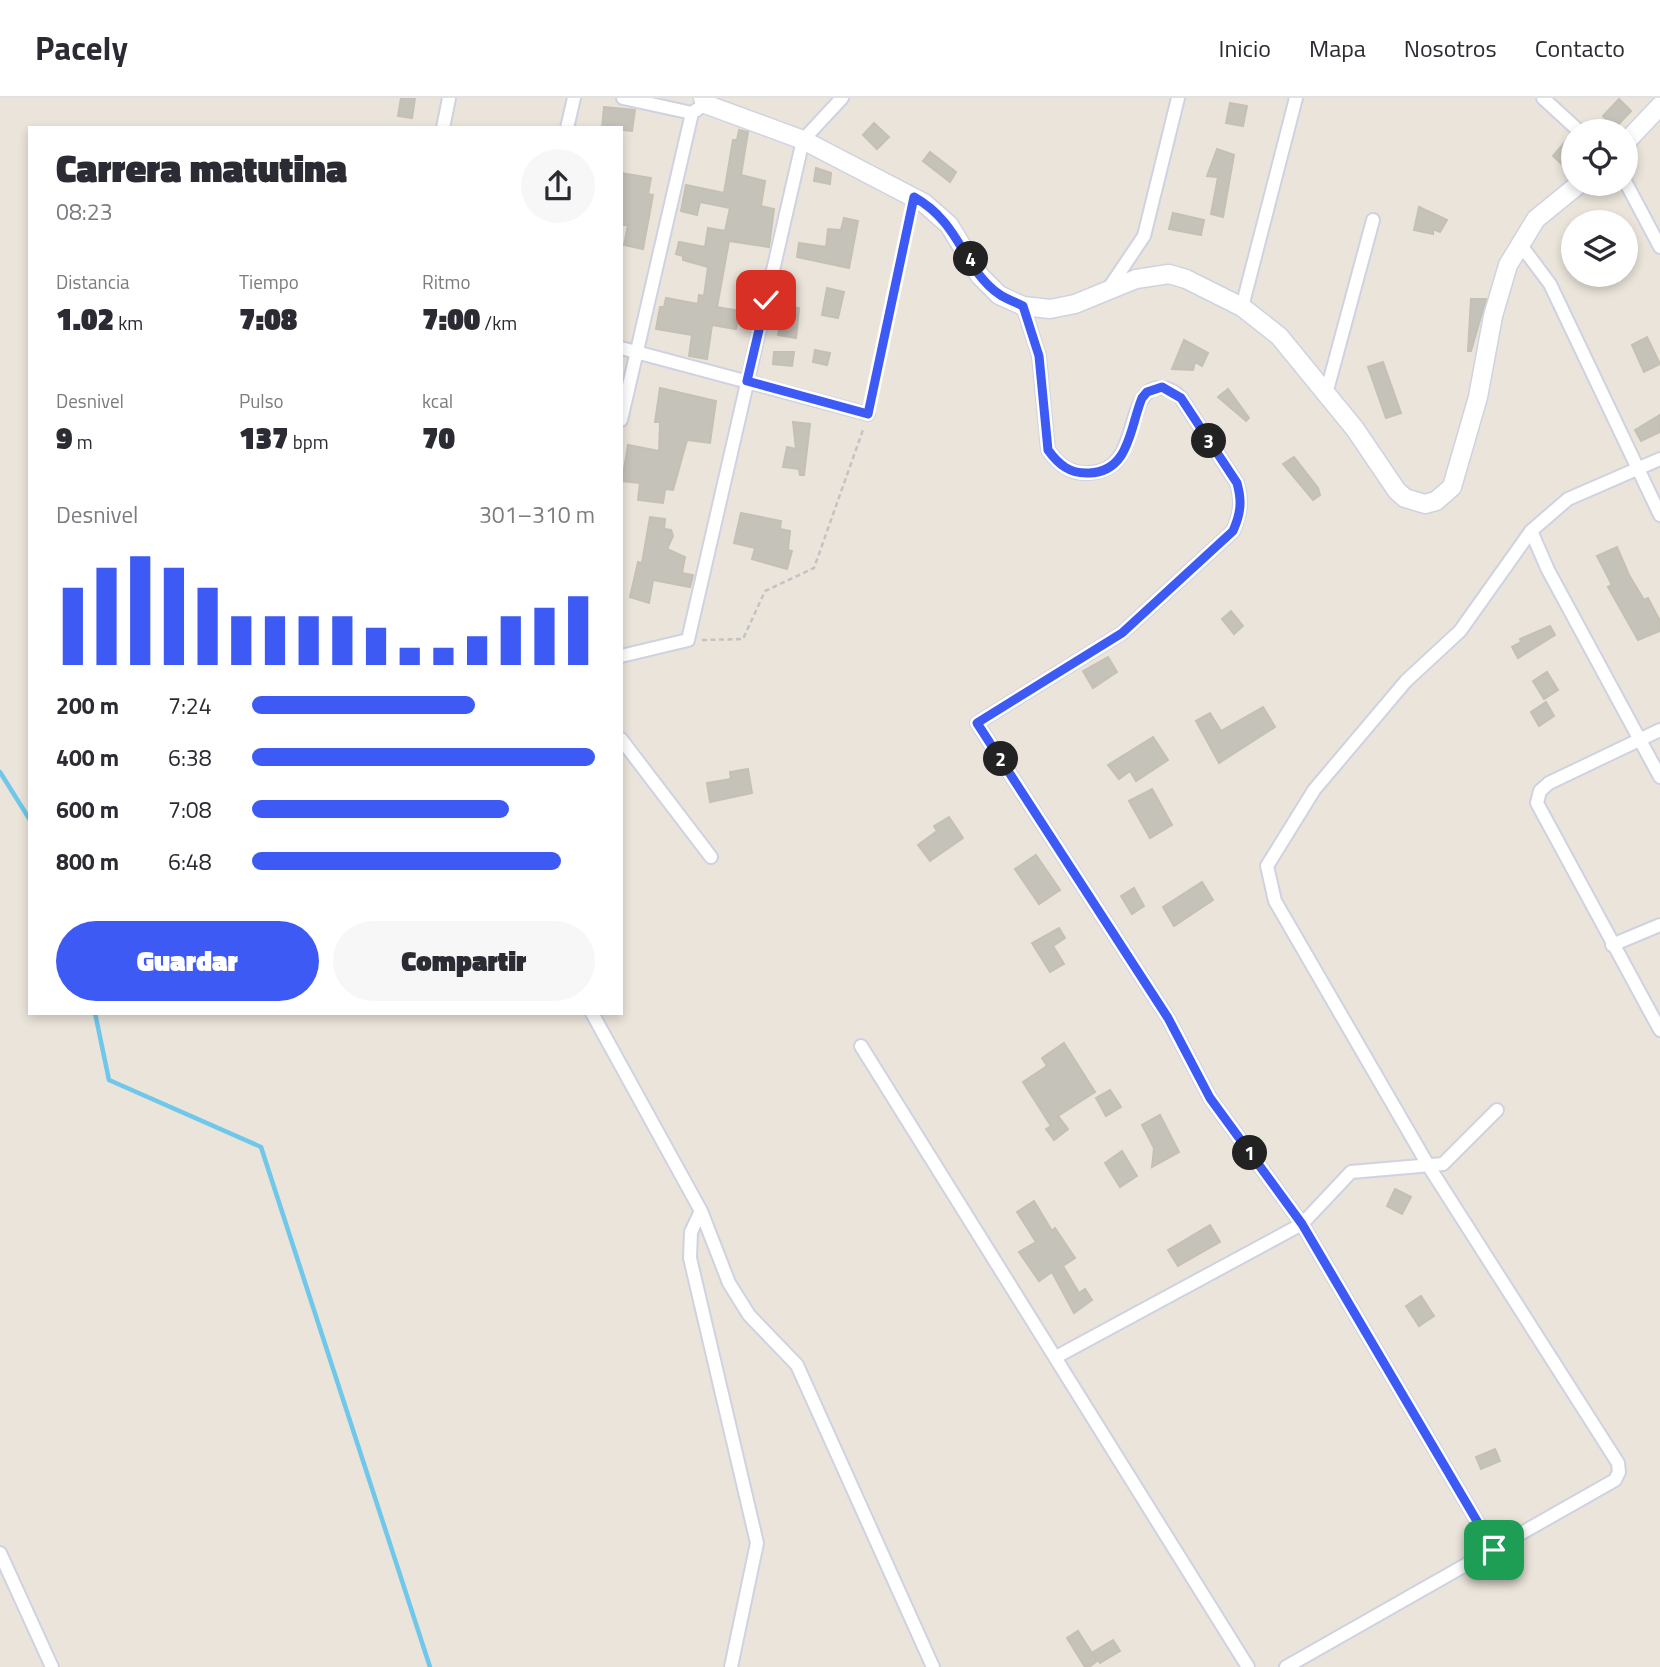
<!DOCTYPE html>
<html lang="es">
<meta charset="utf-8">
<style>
body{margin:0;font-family:"Titillium Web",sans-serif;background:#f7f7f7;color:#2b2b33;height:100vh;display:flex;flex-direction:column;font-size:26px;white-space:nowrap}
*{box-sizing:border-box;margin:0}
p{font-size:23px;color:#7c7c81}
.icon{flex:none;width:38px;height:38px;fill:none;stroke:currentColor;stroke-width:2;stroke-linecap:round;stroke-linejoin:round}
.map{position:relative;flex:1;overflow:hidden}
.panel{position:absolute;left:28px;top:28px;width:595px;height:889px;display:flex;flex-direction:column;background:#fff;border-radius:0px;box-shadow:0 4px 10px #0003}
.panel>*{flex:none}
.buttons{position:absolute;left:1561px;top:21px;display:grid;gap:14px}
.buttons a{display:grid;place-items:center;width:77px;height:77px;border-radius:50%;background:#fff;box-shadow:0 4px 10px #0003;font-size:35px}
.pin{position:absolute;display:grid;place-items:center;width:60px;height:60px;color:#fff;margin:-30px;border-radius:14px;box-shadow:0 4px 10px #0006}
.km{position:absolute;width:35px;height:35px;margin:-18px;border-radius:50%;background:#222;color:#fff;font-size:19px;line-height:35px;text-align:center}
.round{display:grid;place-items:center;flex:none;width:74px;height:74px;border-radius:37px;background:#f7f7f7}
.summary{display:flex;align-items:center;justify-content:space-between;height:119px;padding:0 28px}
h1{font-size:38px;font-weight:800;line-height:52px}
.figures{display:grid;grid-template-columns:repeat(3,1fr);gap:10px;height:119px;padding:7px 28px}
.figures div{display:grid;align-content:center}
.figures b{font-size:30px;font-weight:800}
.figures small{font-size:19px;font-weight:400}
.figures p{font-size:19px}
.chart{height:196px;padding:14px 28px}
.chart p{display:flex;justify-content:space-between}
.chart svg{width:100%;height:126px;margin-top:7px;stroke:#3d5bf4;stroke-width:6}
.cta{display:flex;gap:14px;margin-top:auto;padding:14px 28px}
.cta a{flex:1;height:80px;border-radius:42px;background:#3d5bf4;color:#fff;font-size:28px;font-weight:800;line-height:80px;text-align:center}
.cta a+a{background:#f7f7f7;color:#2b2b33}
ul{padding:0 28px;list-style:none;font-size:23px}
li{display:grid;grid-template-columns:112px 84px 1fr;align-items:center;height:52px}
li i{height:18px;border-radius:9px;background:#3d5bf4}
header{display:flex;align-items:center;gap:42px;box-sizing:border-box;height:98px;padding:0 35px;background:#fff;border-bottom:2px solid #e1e1e2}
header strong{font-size:33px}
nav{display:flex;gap:38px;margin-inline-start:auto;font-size:24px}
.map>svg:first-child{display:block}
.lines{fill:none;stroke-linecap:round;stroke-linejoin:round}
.stream{stroke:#6fc7ea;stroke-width:4.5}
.building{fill:#c5c2b9;stroke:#c5c0b4;stroke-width:2}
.street-casing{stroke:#cfd2e1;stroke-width:16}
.secondary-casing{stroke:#cfd2e1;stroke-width:21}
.path{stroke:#c3c3c3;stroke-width:2.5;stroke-dasharray:5 3.5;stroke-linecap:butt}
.street{stroke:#fff;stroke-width:12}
.secondary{stroke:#fff;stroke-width:18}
.route-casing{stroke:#fff;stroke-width:14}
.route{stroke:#3d5bf4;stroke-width:9}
</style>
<header>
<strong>Pacely</strong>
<nav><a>Inicio</a><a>Mapa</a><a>Nosotros</a><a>Contacto</a></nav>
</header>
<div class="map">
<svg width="1660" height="1569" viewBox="0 0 1660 1569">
<rect width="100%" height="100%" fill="#eae4da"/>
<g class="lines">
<g class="stream">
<polyline points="0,674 30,722"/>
<polyline points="95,915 109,982 261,1049 430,1569"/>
</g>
</g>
<g class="building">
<polygon points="401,0 415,0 412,20 398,18"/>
<polygon points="1619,1 1631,13 1615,30 1603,18"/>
<polygon points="1230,5 1247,8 1243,28 1226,25"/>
<polygon points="604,9 635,12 632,33 602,30"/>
<polygon points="874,25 889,39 877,51 863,37"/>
<polygon points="739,32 748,34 741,77 765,83 761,108 774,111 769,149 729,143 717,209 740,213 736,231 712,227 707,261 689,258 692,237 656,231 660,209 664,209 666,200 698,206 699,197 704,198 708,169 683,162 683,158 676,156 679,144 705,149 708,130 725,133 730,110 700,104 697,117 681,113 686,87 724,95 733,42 737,42"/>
<polygon points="1571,37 1573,40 1573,77 1553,58"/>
<polygon points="1217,51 1234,57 1223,119 1211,116 1218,79 1207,78"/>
<polygon points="930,54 956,74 950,84 923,63"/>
<polygon points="816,70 831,75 830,86 814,83"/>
<polygon points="621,75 651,80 648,96 653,97 643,151 624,147 628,127 621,127"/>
<polygon points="1419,109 1447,122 1440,134 1433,131 1433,136 1414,132"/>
<polygon points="1173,115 1204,122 1201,137 1169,131"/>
<polygon points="844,120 858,123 849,170 797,159 799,145 826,149 828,131 841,132"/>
<polygon points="827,190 844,194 838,220 822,217"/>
<polygon points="1471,201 1486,201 1471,253 1468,253"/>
<polygon points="784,208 799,210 796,240 778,237"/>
<polygon points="1647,239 1660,266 1644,274 1632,247"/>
<polygon points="1184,242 1208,255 1202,268 1195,264 1193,272 1172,271"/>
<polygon points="815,252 830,255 827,267 813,264"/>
<polygon points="774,254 794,254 792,268 773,266"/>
<polygon points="1383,264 1401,315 1386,320 1368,269"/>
<polygon points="660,290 716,303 710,345 687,342 673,392 665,391 663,405 638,402 640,385 622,383 628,347 659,353 660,324 655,324"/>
<polygon points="1228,291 1249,320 1246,323 1218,299"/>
<polygon points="1660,317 1660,334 1641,343 1635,332"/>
<polygon points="793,324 810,326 804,377 800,377 799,371 783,369 787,349 796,351"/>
<polygon points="1294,359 1318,390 1320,397 1313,402 1283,366"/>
<polygon points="741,415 781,423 780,431 790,433 788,452 792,453 787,471 752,461 755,450 734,445"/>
<polygon points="650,419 665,421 664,431 671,432 673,438 667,451 685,459 682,475 693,477 690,489 653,482 649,505 630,499 638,464 642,465"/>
<polygon points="1617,449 1629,477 1644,502 1648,500 1660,523 1660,533 1638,542 1608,489 1612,487 1597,458"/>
<polygon points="1231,513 1243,528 1234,536 1222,521"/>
<polygon points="1550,528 1555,537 1518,560 1512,549 1521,544 1520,541"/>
<polygon points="1108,559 1117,574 1093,590 1083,573"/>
<polygon points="1547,574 1558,592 1544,601 1533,583"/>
<polygon points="1546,604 1554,618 1539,628 1531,614"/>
<polygon points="1263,609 1275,629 1219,665 1196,623 1210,615 1221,633"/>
<polygon points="1153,639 1168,662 1136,683 1130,673 1119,681 1108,667"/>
<polygon points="748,671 752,695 710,704 707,685 731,681 730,674"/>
<polygon points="1152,691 1172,727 1150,740 1129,703"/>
<polygon points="949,719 963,740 930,763 918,747 937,733 934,728"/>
<polygon points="1036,757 1060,792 1039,806 1015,771"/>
<polygon points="1202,784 1213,802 1174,828 1163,809"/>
<polygon points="1134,790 1144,808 1132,816 1121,798"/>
<polygon points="1059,830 1065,840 1053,848 1064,866 1050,874 1032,845"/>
<polygon points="1064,945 1095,994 1058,1018 1068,1031 1054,1042 1046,1031 1051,1028 1023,984 1047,968 1042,960"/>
<polygon points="1110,992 1121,1009 1106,1018 1096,1000"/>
<polygon points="1160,1017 1179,1054 1152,1069 1154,1050 1142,1027"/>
<polygon points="1122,1053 1137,1078 1120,1089 1105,1065"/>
<polygon points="1395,1091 1411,1099 1402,1116 1387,1108"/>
<polygon points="1034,1103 1052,1133 1055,1130 1075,1160 1063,1168 1079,1195 1085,1191 1092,1202 1074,1215 1052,1174 1039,1183 1019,1154 1036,1144 1017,1114"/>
<polygon points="1210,1127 1220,1144 1178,1168 1168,1152"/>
<polygon points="1421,1198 1434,1218 1419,1228 1406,1208"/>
<polygon points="1495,1351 1500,1363 1481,1371 1476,1359"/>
<polygon points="1078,1533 1097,1563 1089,1569 1085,1569 1067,1540"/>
<polygon points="1113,1542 1120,1553 1100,1565 1093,1554"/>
</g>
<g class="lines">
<defs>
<g id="street">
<polyline points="623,0 692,15"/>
<polyline points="1543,0 1579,33"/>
<polyline points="443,30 449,0"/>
<polyline points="567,30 574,0"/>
<polyline points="1626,85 1660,149"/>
<polyline points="1520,146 1550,186 1660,417"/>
<polyline points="1109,190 1144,138 1178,0"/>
<path d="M 1023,208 L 1039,258 L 1048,352 C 1058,366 1070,376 1088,375 C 1130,374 1127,330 1141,303 C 1150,285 1169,287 1181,300 L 1237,385 C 1242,403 1241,415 1233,433 L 1122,535 L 977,625 L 1168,920 L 1210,1000 L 1302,1126 L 1494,1452"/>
<polyline points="1242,209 1296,0"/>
<polyline points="621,250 868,316"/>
<polyline points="1326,296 1373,122"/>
<polyline points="621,322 692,15 705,6"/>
<polyline points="1531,433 1548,472 1660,679"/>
<polyline points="621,558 688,542 803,42 842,0"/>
<polyline points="1660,632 1549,685 1540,693 1537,705 1660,932"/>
<polyline points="621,641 711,759"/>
<polyline points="1612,847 1660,827"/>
<polyline points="592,915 701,1113 729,1185 749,1217 797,1267 933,1569"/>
<polyline points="861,948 1248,1569"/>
<polyline points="701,1113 691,1134 690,1160 757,1445 731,1569"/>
<polyline points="1056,1259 1302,1126 1351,1074 1443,1066 1497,1012"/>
<polyline points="0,1455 52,1569"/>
<polyline points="1286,1569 1615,1382 1619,1374 1618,1365 1428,1067 1275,803 1267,768 1314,692 1406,583 1460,533 1531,433 1568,401 1660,361"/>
</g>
<g id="secondary">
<polyline points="703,0 705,6 803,42 924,105 949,127 980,178 999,197 1023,208 1050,211 1075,206 1136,181 1169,176 1186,181 1242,209 1279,238 1355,331 1397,393 1405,400 1425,406 1436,403 1452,389 1478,299 1493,218 1508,167 1536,121 1579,86"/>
<polyline points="1626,44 1660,8"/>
</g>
</defs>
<use href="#street" class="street-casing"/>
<use href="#secondary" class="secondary-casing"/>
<g class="path">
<polyline points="871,302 910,117"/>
<polyline points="702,542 743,541 765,493 814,470 864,329"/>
</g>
<use href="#street" class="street"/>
<use href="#secondary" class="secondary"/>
</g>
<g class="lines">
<defs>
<path id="route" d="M 766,202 L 747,283 L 868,316 L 914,99 C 961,125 963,171 999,196 C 1006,201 1015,204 1023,208 L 1039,258 L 1048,352 C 1059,367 1070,376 1089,375 C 1130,374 1130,328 1142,300 L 1147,294 L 1162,289 L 1181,300 L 1237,385 C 1242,403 1241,415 1233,433 L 1122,535 L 977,625 L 1168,920 L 1210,1000 L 1302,1126 L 1494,1452"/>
</defs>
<use href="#route" class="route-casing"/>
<use href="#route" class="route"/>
</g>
</svg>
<div class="buttons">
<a><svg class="icon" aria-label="locate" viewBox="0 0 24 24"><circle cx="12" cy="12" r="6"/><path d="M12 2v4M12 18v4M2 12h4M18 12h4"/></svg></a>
<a><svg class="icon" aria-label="layers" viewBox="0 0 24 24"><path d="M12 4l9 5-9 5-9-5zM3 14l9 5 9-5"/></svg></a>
</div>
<div class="pin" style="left:1494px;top:1452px;background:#1e9e55"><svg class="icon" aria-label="arrive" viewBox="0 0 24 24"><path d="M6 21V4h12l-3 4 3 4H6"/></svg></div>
<div class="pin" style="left:766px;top:202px;background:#d93025"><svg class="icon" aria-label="check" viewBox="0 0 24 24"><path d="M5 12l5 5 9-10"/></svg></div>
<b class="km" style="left:1250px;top:1055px">1</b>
<b class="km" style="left:1001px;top:661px">2</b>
<b class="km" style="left:1209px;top:343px">3</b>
<b class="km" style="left:971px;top:161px">4</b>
<section class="panel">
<div class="summary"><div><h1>Carrera matutina</h1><p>08:23</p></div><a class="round"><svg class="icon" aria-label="share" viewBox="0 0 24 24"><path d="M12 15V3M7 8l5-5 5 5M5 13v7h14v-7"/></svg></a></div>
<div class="figures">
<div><p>Distancia</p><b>1.02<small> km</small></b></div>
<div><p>Tiempo</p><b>7:08</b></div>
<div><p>Ritmo</p><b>7:00<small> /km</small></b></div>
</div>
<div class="figures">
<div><p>Desnivel</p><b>9<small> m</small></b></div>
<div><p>Pulso</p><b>137<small> bpm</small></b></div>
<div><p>kcal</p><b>70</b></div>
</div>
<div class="chart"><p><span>Desnivel</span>301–310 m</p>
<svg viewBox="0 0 160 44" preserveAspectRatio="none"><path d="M5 44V17M15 44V10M25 44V6M35 44V10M45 44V17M55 44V27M65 44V27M75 44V27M85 44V27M95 44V31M105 44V38M115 44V38M125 44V34M135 44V27M145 44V24M155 44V20"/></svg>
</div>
<ul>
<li><b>200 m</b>7:24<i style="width:65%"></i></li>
<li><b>400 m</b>6:38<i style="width:100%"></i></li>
<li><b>600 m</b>7:08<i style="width:75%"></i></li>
<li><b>800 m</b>6:48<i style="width:90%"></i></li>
</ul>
<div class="cta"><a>Guardar</a><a>Compartir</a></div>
</section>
</div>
